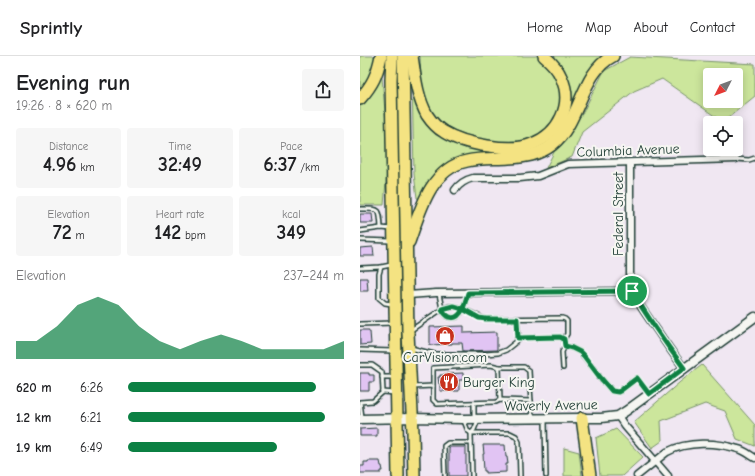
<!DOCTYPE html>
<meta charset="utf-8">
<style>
body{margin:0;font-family:"Comic Neue",sans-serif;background:#f6f6f6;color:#202124;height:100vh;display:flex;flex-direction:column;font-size:15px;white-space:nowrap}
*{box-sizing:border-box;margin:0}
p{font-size:13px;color:#757577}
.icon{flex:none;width:22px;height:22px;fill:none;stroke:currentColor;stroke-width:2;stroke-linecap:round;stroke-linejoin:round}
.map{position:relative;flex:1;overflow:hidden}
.side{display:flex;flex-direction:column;background:#fff;width:360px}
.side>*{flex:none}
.needle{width:26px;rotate:228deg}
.fabs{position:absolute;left:343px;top:12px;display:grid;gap:8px}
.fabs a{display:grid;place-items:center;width:40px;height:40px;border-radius:4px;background:#fff;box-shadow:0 2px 10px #0003;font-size:20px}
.pin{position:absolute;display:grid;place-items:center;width:34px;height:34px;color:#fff;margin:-17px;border:2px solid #fff;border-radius:50%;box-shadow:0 1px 4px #0007}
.round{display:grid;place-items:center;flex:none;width:42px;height:42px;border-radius:4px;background:#f6f6f6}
.head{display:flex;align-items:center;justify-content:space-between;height:68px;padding:0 16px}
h1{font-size:22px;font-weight:700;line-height:30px}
.metrics{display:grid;grid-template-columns:repeat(3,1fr);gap:6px;height:68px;padding:4px 16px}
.metrics div{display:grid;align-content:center;border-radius:4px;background:#f6f6f6;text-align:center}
.metrics b{font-size:20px;font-weight:700}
.metrics small{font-size:11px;font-weight:400}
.metrics p{font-size:11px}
.chart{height:112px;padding:8px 16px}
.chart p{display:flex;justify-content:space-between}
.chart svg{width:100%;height:72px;margin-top:4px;fill:#0b8043;opacity:.7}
ul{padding:0 16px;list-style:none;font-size:13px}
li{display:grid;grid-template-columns:64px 48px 1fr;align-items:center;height:30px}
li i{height:10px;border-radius:5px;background:#0b8043}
header{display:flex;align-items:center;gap:24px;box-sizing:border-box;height:56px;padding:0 20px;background:#fff;border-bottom:1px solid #e0e0e0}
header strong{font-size:19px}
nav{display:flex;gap:22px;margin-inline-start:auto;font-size:14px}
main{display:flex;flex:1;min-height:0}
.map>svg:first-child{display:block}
.green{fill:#cce69c;stroke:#769268;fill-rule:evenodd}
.building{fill:#e1c4f3;stroke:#1f3d34}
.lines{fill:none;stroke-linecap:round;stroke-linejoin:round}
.lane-casing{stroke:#1f3d34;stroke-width:6}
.street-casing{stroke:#1f3d34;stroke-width:9}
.secondary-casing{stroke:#1f3d34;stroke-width:11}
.highway-casing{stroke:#1f3d34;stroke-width:14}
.lane{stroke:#f6f6f2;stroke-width:3}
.street{stroke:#f6f6f2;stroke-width:6}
.secondary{stroke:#f6f6f2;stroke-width:8}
.highway{stroke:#f4e382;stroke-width:11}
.route-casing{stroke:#fff;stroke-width:8}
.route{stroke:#0b8043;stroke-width:5}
.labels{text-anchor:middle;stroke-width:4;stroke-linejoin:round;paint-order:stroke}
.street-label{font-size:14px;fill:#1f3d34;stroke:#f6f6f2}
.poi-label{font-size:14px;fill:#1f3d34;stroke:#f6f6f2}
</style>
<header>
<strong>Sprintly</strong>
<nav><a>Home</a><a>Map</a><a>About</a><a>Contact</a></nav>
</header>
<main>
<section class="side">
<div class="head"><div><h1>Evening run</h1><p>19:26 · 8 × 620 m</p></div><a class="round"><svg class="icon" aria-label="share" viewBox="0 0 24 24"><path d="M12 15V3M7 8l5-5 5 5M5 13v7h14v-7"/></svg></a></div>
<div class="metrics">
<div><p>Distance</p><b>4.96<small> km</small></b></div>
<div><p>Time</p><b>32:49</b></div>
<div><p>Pace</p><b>6:37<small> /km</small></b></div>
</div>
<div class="metrics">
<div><p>Elevation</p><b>72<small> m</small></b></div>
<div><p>Heart rate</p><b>142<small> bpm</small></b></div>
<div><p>kcal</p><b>349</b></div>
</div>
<div class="chart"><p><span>Elevation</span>237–244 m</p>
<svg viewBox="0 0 160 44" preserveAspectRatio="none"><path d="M0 44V33L10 33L20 24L30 11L40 6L50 11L60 24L70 33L80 38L90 33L100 29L110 33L120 38L130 38L140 38L150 38L160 33V44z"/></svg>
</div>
<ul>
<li><b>620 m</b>6:26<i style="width:87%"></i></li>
<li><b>1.2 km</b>6:21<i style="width:91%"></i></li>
<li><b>1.9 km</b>6:49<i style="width:69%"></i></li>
</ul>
</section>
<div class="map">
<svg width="395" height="420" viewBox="0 0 395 420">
<rect width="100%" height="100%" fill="#f0e7f2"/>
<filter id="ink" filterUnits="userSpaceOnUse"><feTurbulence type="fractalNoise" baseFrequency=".025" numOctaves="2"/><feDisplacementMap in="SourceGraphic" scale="8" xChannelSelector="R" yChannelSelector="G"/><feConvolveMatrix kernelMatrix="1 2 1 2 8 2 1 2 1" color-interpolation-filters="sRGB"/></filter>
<g filter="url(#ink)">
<g class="green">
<polygon points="0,0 16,0 10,19 0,37"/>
<polygon points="60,0 179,0 192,13 200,31 201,50 195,65 181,79 162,87 143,87 115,82 88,72 80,67 74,59 66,43 61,25"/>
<polygon points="190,0 245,0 206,67 177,94 115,100 67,130 59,143 57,142 54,118 52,26 72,72 166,94 208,53"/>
<path d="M 270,1 L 395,8 L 395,40 L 363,66 L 302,23 L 274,35 L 222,76 L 212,101 L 186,112 L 195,94 L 222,58 L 244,15 ZM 350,19 L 376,19 L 376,45 L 350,45 Z"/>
<polygon points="22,21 26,67 27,113 24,149 0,149 0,50 13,35 21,22"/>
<polygon points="342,309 395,369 395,390 377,383 365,355 345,348 301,365 302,385 292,392 274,366 320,326"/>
<polygon points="256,373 283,401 262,420 240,420 236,382"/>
<polygon points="204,392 219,396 222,420 204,420"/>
</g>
<g class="building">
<polygon points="0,158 12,158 13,167 0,167"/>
<polygon points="13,191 14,200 0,200 0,192"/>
<polygon points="0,222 7,222 8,235 0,235"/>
<polygon points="104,270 104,277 137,276 137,294 103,295 102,287 92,287 92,288 70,289 70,271"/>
<polygon points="0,274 9,274 9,276 10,276 11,288 0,289"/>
<polygon points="0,317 9,317 9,319 14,319 14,326 9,326 9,335 0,335"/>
<polygon points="103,317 103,324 99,324 99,335 80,335 80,328 79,328 78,321 80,321 80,319 84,319 84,318"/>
<polygon points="17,372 17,380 0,380 0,373"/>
<polygon points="123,389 145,389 146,401 147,401 148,408 146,408 146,416 126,417 126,415 124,415 123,398 124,398"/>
<rect x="89" y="391" width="17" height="29"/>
<polygon points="8,405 20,405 21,410 22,410 23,415 21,415 21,417 0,417 0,410 4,410 4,406 8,406"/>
</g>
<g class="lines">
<defs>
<g id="lane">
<polyline points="376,103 389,104 395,102"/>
<path d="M 0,153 C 20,153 20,151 21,172"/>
<polyline points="0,175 21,172 32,173"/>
<polyline points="0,184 32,185"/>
<polyline points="21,211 19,218 19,242 25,247 32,248"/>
<polyline points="0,212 21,211 31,209"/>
<path d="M 79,238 L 82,253 C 85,252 88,250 91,250 C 102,250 115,260 126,263 L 202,262 L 205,263 L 207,265 L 207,278 L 204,283 L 200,281 L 159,282"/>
<polyline points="0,268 34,267"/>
<path d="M 51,274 L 82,253 C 85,260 90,263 97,261 L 102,256 L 108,237"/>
<polyline points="205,290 212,292 220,296 239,320 252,335 258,336 260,335 277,322 288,337"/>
<polyline points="51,292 74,298 125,298 138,297 146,294 156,286 159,282 157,263"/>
<polyline points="0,294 33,295"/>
<polyline points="0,309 12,309 22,316 23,336 13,345 0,346 2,361"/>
<polyline points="139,311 164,311 169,315 172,362"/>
<polyline points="203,312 202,296 205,290 204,283"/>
<polyline points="22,321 35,321"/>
<polyline points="73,330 73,312 131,309 139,311 140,344"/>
<polyline points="52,331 73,330 73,344 77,348 136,346 140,344 171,345"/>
<polyline points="23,336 35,337"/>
<polyline points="114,347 114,363"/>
<polyline points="185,364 186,420"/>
<polyline points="104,365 108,375 111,377 150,377 156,380 159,386 160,420"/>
<polyline points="85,420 84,390 88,387 111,387"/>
<polyline points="112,420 111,377 114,374 118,364"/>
</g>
<g id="street">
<path d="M 270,107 L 270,226 C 272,240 282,252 290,264 C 301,280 312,297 324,312"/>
<path d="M 95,134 C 100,127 105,124 113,122 L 160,122 L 178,120 L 208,108 L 376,103"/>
<polyline points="48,239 76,237 272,235"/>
<polyline points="258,360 264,369 308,420"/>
<path d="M 277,420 L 307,396 C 327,385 357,386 378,393 C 384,394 390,399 395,402"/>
</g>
<polyline id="secondary" points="0,363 52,362 103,363 222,362 241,362 258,360 266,355 395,261"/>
<g id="highway">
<polyline points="32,0 31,24 38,420"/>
<polyline points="43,0 48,277 53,376 54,420"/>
<path d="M 52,0 C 55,20 57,41 67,59 C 71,65 77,72 84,76 C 103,88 151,97 172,88 C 199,78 214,48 201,21 C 198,13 191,6 184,0"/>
<path d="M 0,43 C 13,28 17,19 21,0"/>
<path d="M 49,186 C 60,155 70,113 107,105 C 120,102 135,103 149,102 C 165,101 179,99 192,89 C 221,66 220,17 253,0"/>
<polyline points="222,362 230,420"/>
</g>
</defs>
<use href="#lane" class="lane-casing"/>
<use href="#street" class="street-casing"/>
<use href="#secondary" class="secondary-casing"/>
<use href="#highway" class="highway-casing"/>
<use href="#lane" class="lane"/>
<use href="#street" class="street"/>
<use href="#secondary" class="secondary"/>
<use href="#highway" class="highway"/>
</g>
</g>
<g class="lines" filter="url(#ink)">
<defs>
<path id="route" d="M 272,235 L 108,237 L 103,253 L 93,250 L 82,253 C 88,264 97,265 103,253 L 119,262 L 126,263 L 157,263 L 158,282 L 200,281 L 204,283 L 205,290 L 212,292 L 220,296 L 224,300 L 239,320 L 252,335 L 258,336 L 260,335 L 277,322 L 289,338 L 324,312 C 306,288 288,262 272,235"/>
</defs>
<use href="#route" class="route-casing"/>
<use href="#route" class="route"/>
</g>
<defs>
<symbol id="shop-disc" viewBox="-11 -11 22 22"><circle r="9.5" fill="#c8321e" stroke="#f6f6f2"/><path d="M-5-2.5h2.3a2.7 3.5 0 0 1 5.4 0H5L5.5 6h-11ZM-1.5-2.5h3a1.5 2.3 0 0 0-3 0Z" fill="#fff"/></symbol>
<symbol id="restaurant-disc" viewBox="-11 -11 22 22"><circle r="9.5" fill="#c8321e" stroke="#f6f6f2"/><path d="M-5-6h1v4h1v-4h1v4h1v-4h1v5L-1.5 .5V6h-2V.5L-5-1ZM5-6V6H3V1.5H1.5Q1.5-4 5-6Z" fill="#fff"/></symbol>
</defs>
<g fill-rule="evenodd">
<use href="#shop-disc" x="74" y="269" width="22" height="22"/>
<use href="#restaurant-disc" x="78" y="315" width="22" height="22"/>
</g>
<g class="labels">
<g class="street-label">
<text transform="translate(268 94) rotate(-2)" y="5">Columbia Avenue</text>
<text transform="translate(258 158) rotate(-90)" y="5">Federal Street</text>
<text transform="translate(191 349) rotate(-1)" y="5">Waverly Avenue</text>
</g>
<g class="poi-label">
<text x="85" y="306">CarVision.com</text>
<text x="103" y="331" text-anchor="start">Burger King</text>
</g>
</g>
</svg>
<div class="fabs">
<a><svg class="needle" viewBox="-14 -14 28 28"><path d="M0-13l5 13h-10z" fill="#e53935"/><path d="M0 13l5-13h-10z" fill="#757577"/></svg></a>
<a><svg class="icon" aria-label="locate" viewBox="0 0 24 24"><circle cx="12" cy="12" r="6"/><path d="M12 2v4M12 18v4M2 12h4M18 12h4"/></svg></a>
</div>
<div class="pin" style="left:272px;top:235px;background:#1e9e55"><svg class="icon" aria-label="arrive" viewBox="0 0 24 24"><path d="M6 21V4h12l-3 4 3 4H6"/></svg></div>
</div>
</main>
